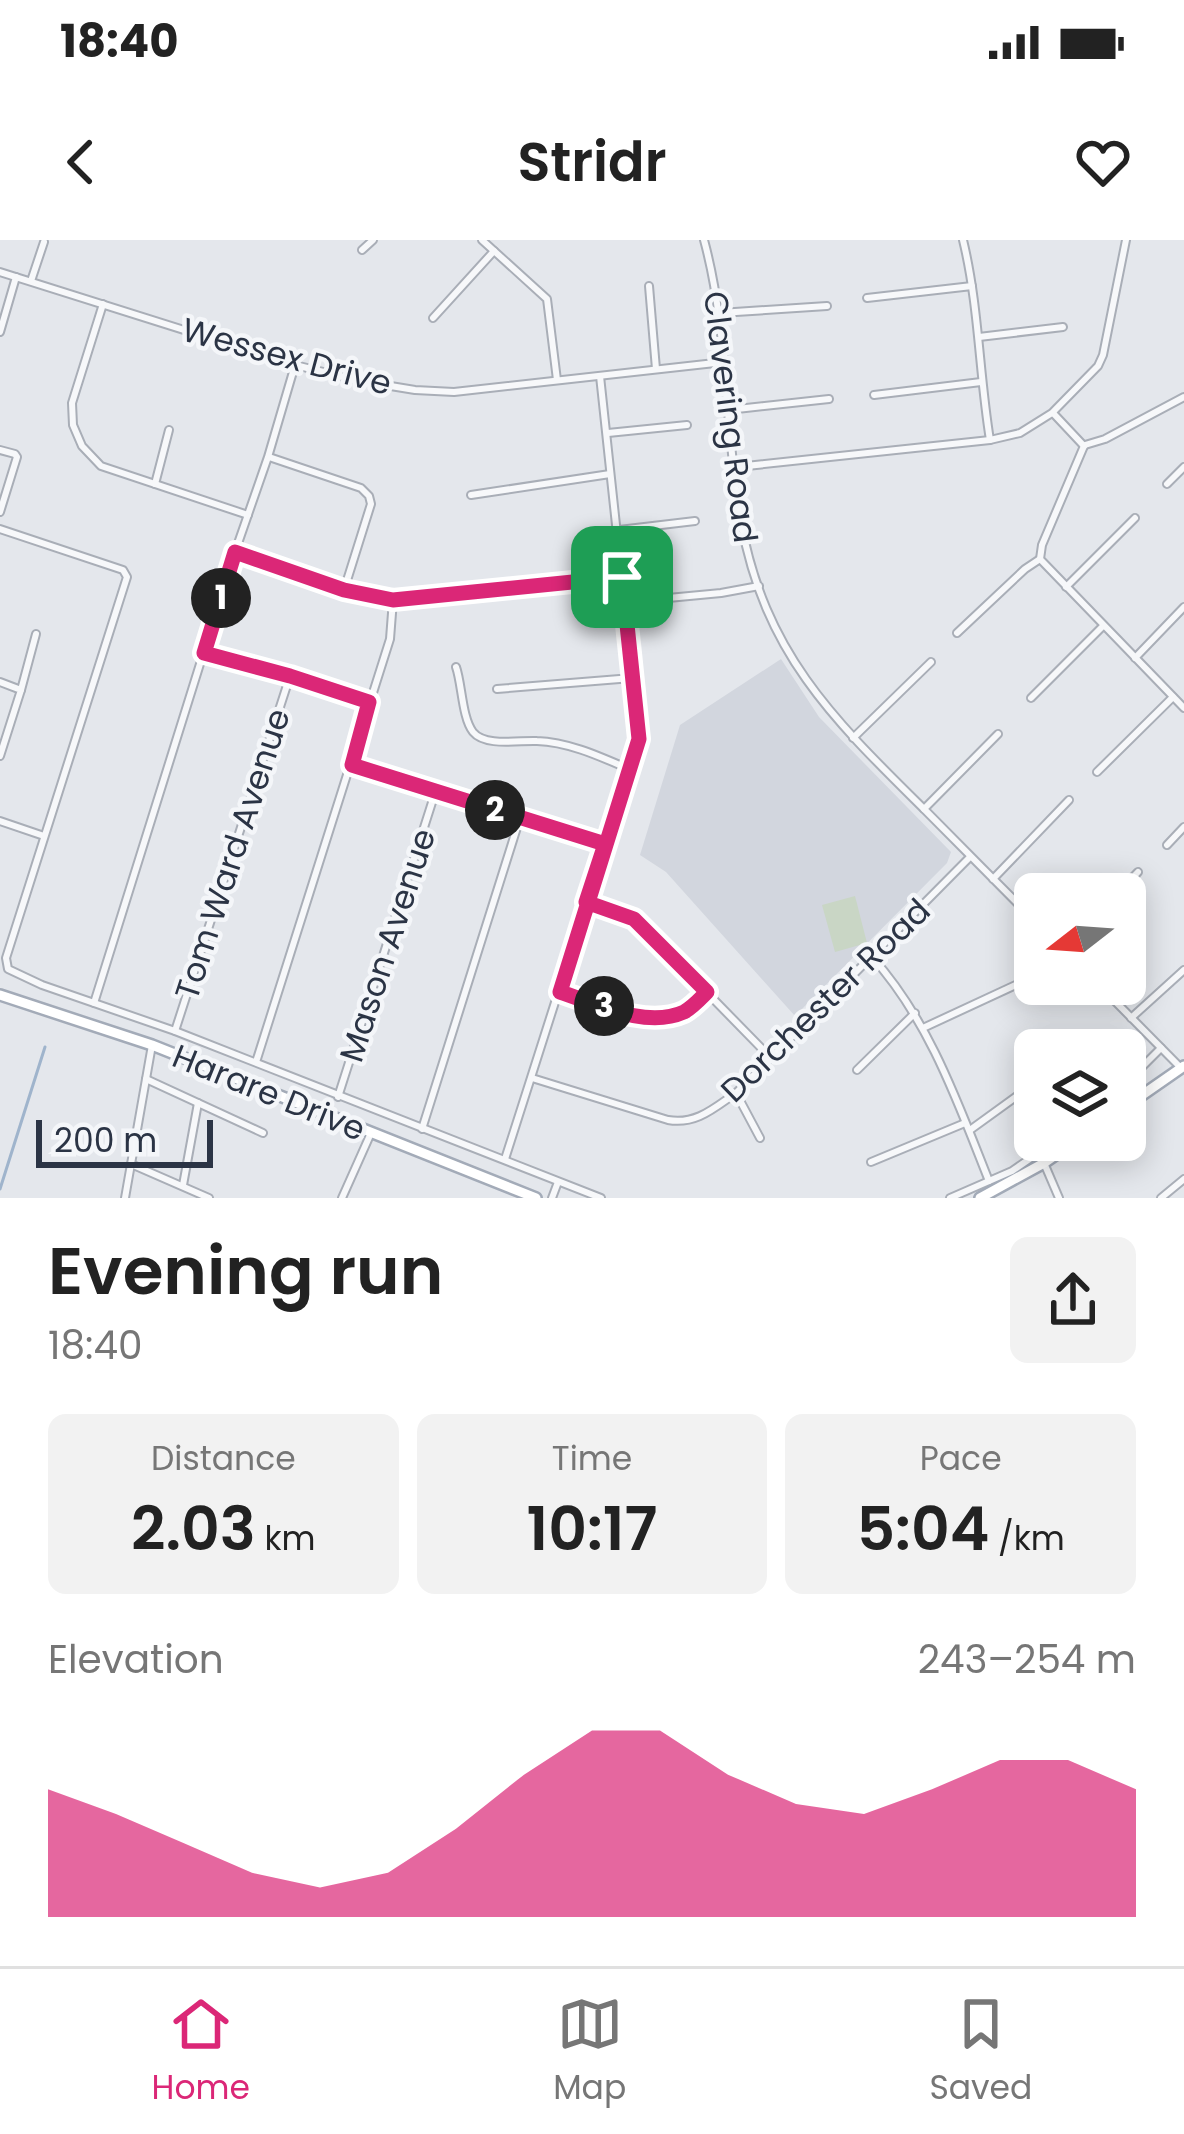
<!DOCTYPE html>
<meta charset="utf-8">
<style>
body{margin:0;font-family:Poppins,sans-serif;background:#f2f2f2;color:#222;height:100vh;display:flex;flex-direction:column;font-size:45px;white-space:nowrap}
*{box-sizing:border-box;margin:0}
p{font-size:39px;color:#767676}
.icon{flex:none;width:66px;height:66px;fill:none;stroke:currentColor;stroke-width:2;stroke-linecap:round;stroke-linejoin:round}
.map{position:relative;height:958px;overflow:hidden}
.sheet{display:flex;flex-direction:column;background:#fff;flex:1}
.sheet>*{flex:none}
.needle{width:78px;rotate:253deg}
.fabs{position:absolute;left:1014px;top:633px;display:grid;gap:24px}
.fabs a{display:grid;place-items:center;width:132px;height:132px;border-radius:18px;background:#fff;box-shadow:0 6px 30px #0003;font-size:60px}
.scale{position:absolute;left:36px;bottom:30px;width:177px;box-sizing:border-box;padding-left:12px;border:6px solid #2b3445;border-top:0;font-size:33px;line-height:42px;white-space:nowrap;color:#2b3445;-webkit-text-stroke:9px #f4f6f9;paint-order:stroke}
.pin{position:absolute;display:grid;place-items:center;width:102px;height:102px;color:#fff;margin:-51px;border-radius:24px;box-shadow:0 6px 18px #0006}
.km{position:absolute;width:60px;height:60px;margin:-30px;border-radius:50%;background:#222;color:#fff;font-size:33px;line-height:60px;text-align:center}
.round{display:grid;place-items:center;flex:none;width:126px;height:126px;border-radius:18px;background:#f2f2f2}
.headline{display:flex;align-items:center;justify-content:space-between;height:204px;padding:0 48px}
h1{font-size:66px;font-weight:600;line-height:90px}
.metrics{display:grid;grid-template-columns:repeat(3,1fr);gap:18px;height:204px;padding:12px 48px}
.metrics div{display:grid;align-content:center;border-radius:18px;background:#f2f2f2;text-align:center}
.metrics b{font-size:60px;font-weight:600}
.metrics small{font-size:33px;font-weight:400}
.metrics p{font-size:33px}
.chart{height:336px;padding:24px 48px}
.chart p{display:flex;justify-content:space-between}
.chart svg{width:100%;height:216px;margin-top:12px;fill:#db2777;opacity:.7}
.status{display:flex;justify-content:space-between;align-items:center;height:84px;padding:0 60px;background:#fff;direction:ltr}
.status svg{height:33px;fill:currentColor}
header{display:flex;justify-content:space-between;align-items:center;height:156px;padding:0 48px;background:#fff;font-size:54px;font-weight:600}
.menu{display:flex;justify-content:space-around;align-items:center;height:168px;border-top:3px solid #e0e0e0;background:#fff;font-size:33px;color:#767676}
.menu a{display:grid;justify-items:center;gap:6px}
.menu .active{color:#db2777}
.map>svg:first-child{display:block}
.built{fill:#d2d6de}
.green{fill:#c9d6c5}
.lines{fill:none;stroke-linecap:round;stroke-linejoin:round}
.stream{stroke:#9fb4cc;stroke-width:3}
.minor-casing{stroke:#a9aeb7;stroke-width:10}
.primary-casing{stroke:#a3abb8;stroke-width:14}
.minor{stroke:#f7f8fa;stroke-width:6}
.primary{stroke:#fff;stroke-width:9}
.route-casing{stroke:#fff;stroke-width:24}
.route{stroke:#db2777;stroke-width:15}
.labels{text-anchor:middle;stroke-width:9;stroke-linejoin:round;paint-order:stroke}
.street-label{font-size:33px;fill:#2b3445;stroke:#f4f6f9}
</style>
<div class="status"><b>18:40</b><svg viewBox="0 0 49 12"><path d="M0 12V9h3v3zM5 12V6h3v6zM10 12V3h3v9zM15 12V0h3v12zM26 1h20v11H26zM47 4h2v5h-2z"/></svg></div>
<header><svg class="icon" aria-label="back" viewBox="0 0 24 24"><path d="M15 5l-7 7 7 7"/></svg>Stridr<svg class="icon" aria-label="heart" viewBox="0 0 24 24"><path d="M12 20l-8-8c-3-5 5-10 8-4 3-6 11-1 8 4z"/></svg></header>
<div class="map">
<svg width="1184" height="958" viewBox="0 0 1184 958">
<rect width="100%" height="100%" fill="#e4e7ec"/>
<polygon class="built" points="781,419 819,477 951,612 947,623 795,776 666,632 640,615 680,485"/>
<polygon class="green" points="855,656 867,703 835,712 822,665"/>
<g class="lines">
<polyline class="stream" points="0,949 45,807"/>
<defs>
<g id="minor">
<polyline points="482,0 547,59 557,140"/>
<path d="M 704,0 C 729,92 724,188 741,282 C 765,414 834,480 925,570 C 962,607 998,644 1035,681"/>
<path d="M 963,0 C 979,66 979,133 990,200"/>
<polyline points="362,10 373,0"/>
<polyline points="0,32 295,125 360,141 415,150 454,152 724,122"/>
<polyline points="31,41 44,2"/>
<polyline points="649,46 656,129"/>
<polyline points="867,58 972,46"/>
<polyline points="103,64 72,163 73,185 82,206 101,226 248,275"/>
<polyline points="720,73 827,66"/>
<polyline points="433,78 494,11"/>
<polyline points="0,92 16,37"/>
<polyline points="979,97 1063,87"/>
<polyline points="874,155 981,142"/>
<polyline points="728,170 829,159"/>
<polyline points="1053,173 1084,206"/>
<polyline points="608,193 687,185"/>
<polyline points="1085,205 1105,199 1184,157"/>
<polyline points="1084,206 1042,305 1040,319 1184,468"/>
<polyline points="0,210 15,214 17,217 0,272"/>
<polyline points="269,217 361,248 369,256 371,264 344,350"/>
<polyline points="737,227 990,200 1020,193 1052,173 1098,126 1103,115 1126,0"/>
<polyline points="155,244 169,190"/>
<polyline points="1167,244 1184,227"/>
<polyline points="471,255 610,234"/>
<polyline points="0,289 123,330 127,337 6,718 8,729 42,745 175,791 601,958"/>
<polyline points="619,290 695,281"/>
<polyline points="235,312 344,350 393,360 622,337"/>
<polyline points="1066,347 1135,278"/>
<polyline points="626,362 721,353 759,346"/>
<polyline points="957,393 1025,329 1040,319"/>
<polyline points="205,413 290,436 369,462"/>
<polyline points="1135,418 1184,367"/>
<path d="M 456,427 C 462,444 462,478 473,492 C 485,507 520,500 537,501 C 569,502 601,517 629,529"/>
<polyline points="0,442 21,450 0,516"/>
<polyline points="497,449 632,438"/>
<polyline points="21,450 36,394"/>
<polyline points="1031,458 1103,386"/>
<polyline points="853,498 931,422"/>
<polyline points="351,525 605,604"/>
<polyline points="1097,532 1173,457"/>
<polyline points="924,569 998,494"/>
<polyline points="0,581 44,596"/>
<polyline points="1167,605 1184,587"/>
<polyline points="993,639 1069,560"/>
<polyline points="1117,654 1138,632"/>
<polyline points="586,662 629,676 639,683 770,817"/>
<path d="M 872,717 C 929,780 958,863 989,941"/>
<polyline points="1098,744 1180,827"/>
<path d="M 560,752 L 641,777 C 669,779 687,772 707,753"/>
<polyline points="94,763 235,312 268,217 295,125"/>
<polyline points="1131,778 1184,730"/>
<polyline points="923,788 1020,743"/>
<polyline points="175,791 290,436"/>
<polyline points="1081,810 1095,800"/>
<polyline points="256,822 390,399 393,360"/>
<polyline points="857,830 915,773"/>
<path d="M 532,838 L 668,880 C 696,885 714,868 736,853 L 970,617"/>
<polyline points="146,839 263,893"/>
<polyline points="1125,844 1161,808"/>
<polyline points="736,853 760,898"/>
<polyline points="338,857 435,553"/>
<polyline points="422,889 520,578"/>
<polyline points="970,890 1035,843"/>
<polyline points="505,919 639,499 600,136"/>
<polyline points="871,922 965,883"/>
<polyline points="1044,923 1059,958"/>
<polyline points="131,924 209,958"/>
<polyline points="183,945 198,863"/>
<polyline points="125,958 152,805"/>
<polyline points="342,958 371,893"/>
<polyline points="552,958 558,942"/>
<polyline points="950,958 1012,931 1057,900"/>
<polyline points="1161,958 1184,939"/>
</g>
<g id="primary">
<polyline points="0,755 152,805 536,958"/>
<polyline points="1125,867 1184,826"/>
<polyline points="980,958 1044,923 1077,900"/>
</g>
</defs>
<use href="#minor" class="minor-casing"/>
<use href="#primary" class="primary-casing"/>
<use href="#minor" class="minor"/>
<use href="#primary" class="primary"/>
</g>
<g class="lines">
<defs>
<path id="route" d="M 622,337 L 393,360 L 344,350 L 235,312 L 204,413 L 290,436 L 369,462 L 352,525 L 605,604 L 586,662 L 634,679 L 707,752 C 700,759 693,767 684,772 C 646,789 597,764 560,752 L 639,499 L 622,337"/>
</defs>
<use href="#route" class="route-casing"/>
<use href="#route" class="route"/>
</g>
<g class="labels">
<g class="street-label">
<text transform="translate(287 116) rotate(15)" y="12">Wessex Drive</text>
<text transform="translate(731 177) rotate(83)" y="12">Clavering Road</text>
<text transform="translate(232 614) rotate(-72)" y="12">Tom Ward Avenue</text>
<text transform="translate(387 705) rotate(-72)" y="12">Mason Avenue</text>
<text transform="translate(825 760) rotate(-44)" y="12">Dorchester Road</text>
<text transform="translate(269 852) rotate(22)" y="12">Harare Drive</text>
</g>
</g>
</svg>
<div class="fabs">
<a><svg class="needle" viewBox="-14 -14 28 28"><path d="M0-13l5 13h-10z" fill="#e53935"/><path d="M0 13l5-13h-10z" fill="#767676"/></svg></a>
<a><svg class="icon" aria-label="layers" viewBox="0 0 24 24"><path d="M12 4l9 5-9 5-9-5zM3 14l9 5 9-5"/></svg></a>
</div>
<div class="scale">200 m</div>
<div class="pin" style="left:622px;top:337px;background:#1e9e55"><svg class="icon" aria-label="arrive" viewBox="0 0 24 24"><path d="M6 21V4h12l-3 4 3 4H6"/></svg></div>
<b class="km" style="left:221px;top:358px">1</b>
<b class="km" style="left:495px;top:570px">2</b>
<b class="km" style="left:604px;top:766px">3</b>
</div>
<section class="sheet">
<div class="headline"><div><h1>Evening run</h1><p>18:40</p></div><a class="round"><svg class="icon" aria-label="share" viewBox="0 0 24 24"><path d="M12 15V3M7 8l5-5 5 5M5 13v7h14v-7"/></svg></a></div>
<div class="metrics">
<div><p>Distance</p><b>2.03<small> km</small></b></div>
<div><p>Time</p><b>10:17</b></div>
<div><p>Pace</p><b>5:04<small> /km</small></b></div>
</div>
<div class="chart"><p><span>Elevation</span>243–254 m</p>
<svg viewBox="0 0 160 44" preserveAspectRatio="none"><path d="M0 44V18L10 23L20 29L30 35L40 38L50 35L60 26L70 15L80 6L90 6L100 15L110 21L120 23L130 18L140 12L150 12L160 18V44z"/></svg>
</div>
</section>
<nav class="menu">
<a class="active"><svg class="icon" aria-label="home" viewBox="0 0 24 24"><path d="M3 11l9-7 9 7M6 9v11h12V9"/></svg>Home</a>
<a><svg class="icon" aria-label="map" viewBox="0 0 24 24"><path d="M3 6l6-2 6 2 6-2v14l-6 2-6-2-6 2zM9 4v14M15 6v14"/></svg>Map</a>
<a><svg class="icon" aria-label="saved" viewBox="0 0 24 24"><path d="M7 4h10v16l-5-4-5 4z"/></svg>Saved</a>
</nav>
